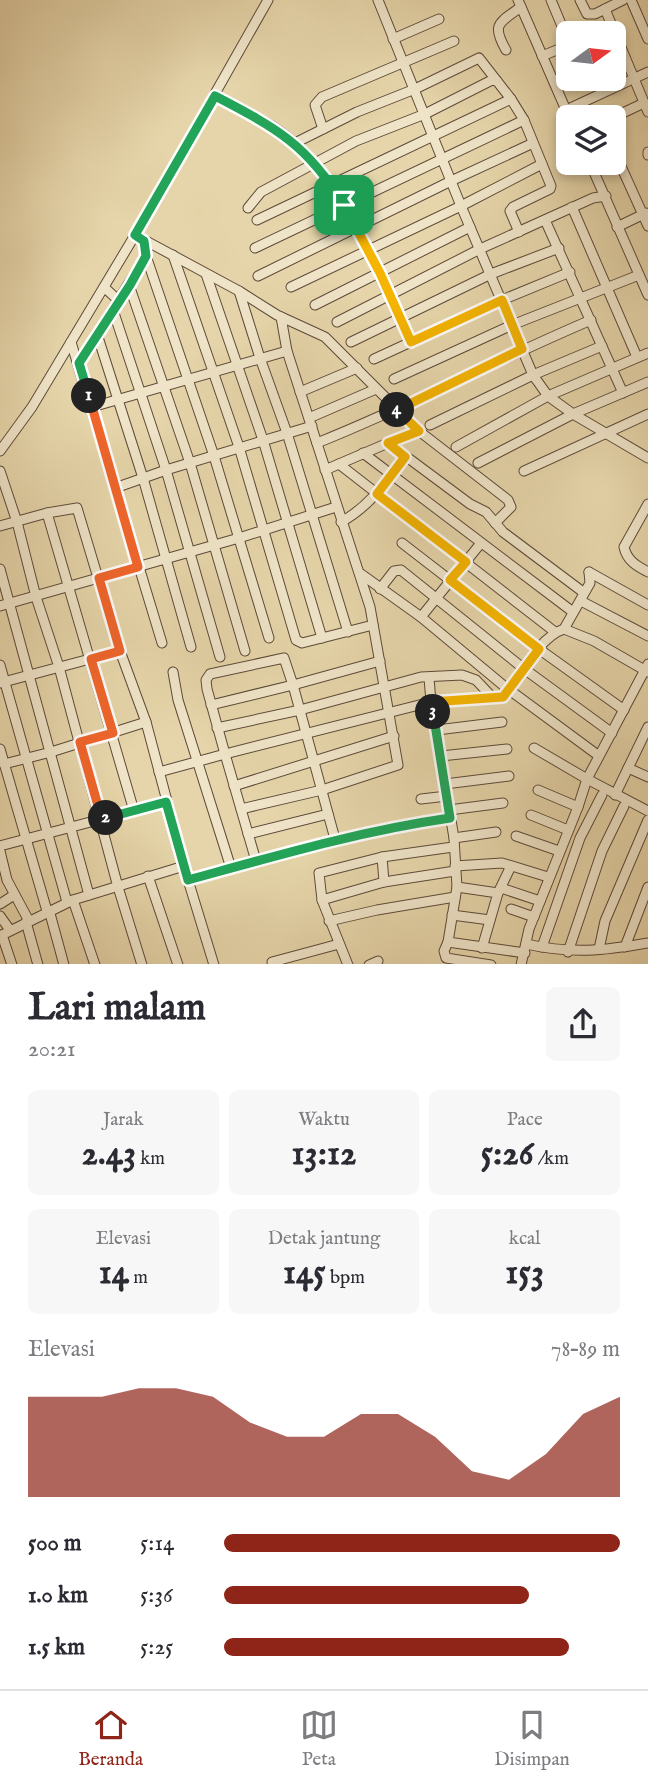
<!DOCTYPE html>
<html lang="id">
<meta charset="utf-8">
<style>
body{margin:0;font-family:"IM FELL English",serif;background:#f7f7f7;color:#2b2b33;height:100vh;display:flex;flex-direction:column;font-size:26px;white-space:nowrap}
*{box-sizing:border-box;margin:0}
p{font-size:23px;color:#7c7c81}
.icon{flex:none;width:38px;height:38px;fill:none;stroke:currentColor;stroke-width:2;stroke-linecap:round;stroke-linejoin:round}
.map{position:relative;height:964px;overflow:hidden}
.side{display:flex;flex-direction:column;background:#fff;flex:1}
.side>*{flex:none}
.needle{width:46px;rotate:75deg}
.controls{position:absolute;left:556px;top:21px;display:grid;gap:14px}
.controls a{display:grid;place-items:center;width:70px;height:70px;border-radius:10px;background:#fff;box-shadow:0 4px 10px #0003;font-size:35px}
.pin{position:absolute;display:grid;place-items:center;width:60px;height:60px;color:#fff;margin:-30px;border-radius:14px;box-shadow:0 4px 10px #0006}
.km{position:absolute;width:35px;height:35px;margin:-18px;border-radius:50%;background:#222;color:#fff;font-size:19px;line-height:35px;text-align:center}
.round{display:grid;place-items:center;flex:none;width:74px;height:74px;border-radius:10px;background:#f7f7f7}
.head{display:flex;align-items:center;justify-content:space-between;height:119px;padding:0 28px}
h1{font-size:38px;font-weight:800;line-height:52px}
.figures{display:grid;grid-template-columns:repeat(3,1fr);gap:10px;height:119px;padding:7px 28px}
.figures div{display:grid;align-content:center;border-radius:10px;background:#f7f7f7;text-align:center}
.figures b{font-size:35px;font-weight:800}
.figures small{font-size:19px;font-weight:400}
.figures p{font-size:19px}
.chart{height:196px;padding:14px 28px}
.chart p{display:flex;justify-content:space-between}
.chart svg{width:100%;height:126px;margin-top:7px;fill:#8f2418;opacity:.7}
ul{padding:0 28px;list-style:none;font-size:23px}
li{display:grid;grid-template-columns:112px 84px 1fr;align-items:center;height:52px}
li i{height:18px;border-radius:9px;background:#8f2418}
.dock{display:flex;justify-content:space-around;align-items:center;height:98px;border-top:2px solid #e1e1e2;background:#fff;font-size:19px;color:#7c7c81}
.dock a{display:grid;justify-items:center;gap:4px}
.dock .selected{color:#8f2418}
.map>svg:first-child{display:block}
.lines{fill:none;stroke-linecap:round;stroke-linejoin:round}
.minor-casing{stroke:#5d4a39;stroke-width:11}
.minor{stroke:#efe4c8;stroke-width:9}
.split-1-casing{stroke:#fff;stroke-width:14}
.split-2-casing{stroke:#fff;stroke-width:14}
.split-3-casing{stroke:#fff;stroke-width:14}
.split-4-casing{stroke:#fff;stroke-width:14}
.split-5-casing{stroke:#fff;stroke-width:14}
.split-1{stroke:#22a559;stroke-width:9}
.split-2{stroke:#f0652b;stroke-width:9}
.split-3{stroke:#22a559;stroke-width:9}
.split-4{stroke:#f5b400;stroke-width:9}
.split-5{stroke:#f5b400;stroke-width:9}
</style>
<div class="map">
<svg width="648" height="965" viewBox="0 0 648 965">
<rect width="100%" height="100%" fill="#e6d5aa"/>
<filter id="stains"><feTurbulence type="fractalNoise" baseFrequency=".00286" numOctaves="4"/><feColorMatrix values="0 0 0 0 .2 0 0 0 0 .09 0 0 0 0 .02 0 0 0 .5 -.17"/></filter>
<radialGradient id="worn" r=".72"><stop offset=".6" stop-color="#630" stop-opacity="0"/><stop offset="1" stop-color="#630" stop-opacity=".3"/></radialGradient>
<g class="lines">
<defs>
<g id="minor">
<polyline points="378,0 461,206 533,375 548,396 573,414 648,458"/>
<polyline points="518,0 569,117"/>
<polyline points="551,0 569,43"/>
<polyline points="580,0 587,14 595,14 623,0"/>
<polyline points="631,0 648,39"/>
<polyline points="605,9 648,112"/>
<polyline points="596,33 611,26"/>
<polyline points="393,39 439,19"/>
<path d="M 506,50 C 491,24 499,23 521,7"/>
<polyline points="542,56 569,45"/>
<polyline points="555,84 569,78"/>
<path d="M 215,96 C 234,106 254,115 272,126 C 348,174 371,267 411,342"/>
<polyline points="566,110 648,72"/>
<polyline points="614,117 644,103"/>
<polyline points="323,129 315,105 322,97 454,41"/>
<polyline points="295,143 357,112 415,89 479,58 511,99 524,120 551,186 550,189 513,207 510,211 519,232"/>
<polyline points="648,152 648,155"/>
<polyline points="590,163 648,295"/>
<polyline points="620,164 648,226"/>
<polyline points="572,207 637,357"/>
<polyline points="248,208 261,192 356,141 425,114 492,80 497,81"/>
<polyline points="257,220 511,99"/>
<polyline points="545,220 623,393"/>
<polyline points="617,227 646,213"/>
<polyline points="135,235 239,291 277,315 325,337 419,431 508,500 511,507 495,523"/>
<polyline points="144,241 146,256 214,456 269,638"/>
<polyline points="255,248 524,120"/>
<polyline points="173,255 239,447 296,640 302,643 373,625"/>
<polyline points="206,274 263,440 322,638"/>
<polyline points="258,276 451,181 531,144 532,142"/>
<polyline points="129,285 190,463 245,651"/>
<polyline points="104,287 119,301"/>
<polyline points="291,287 461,206 542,164"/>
<polyline points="239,291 260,358 287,433 348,632"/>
<polyline points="315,305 470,227"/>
<polyline points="113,310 166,470 220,657"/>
<polyline points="337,322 480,249 593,198 606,196"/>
<polyline points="97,334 143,478 191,647"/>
<polyline points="71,342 162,643"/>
<polyline points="351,342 491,274 559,248"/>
<polyline points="374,359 502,300 570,272"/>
<polyline points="79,363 146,256"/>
<polyline points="394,379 512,325 639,275"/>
<polyline points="300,392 357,368"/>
<polyline points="92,407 287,351"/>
<polyline points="309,418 376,389"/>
<polyline points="430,425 533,375 602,346"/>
<path d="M 317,443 C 410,406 499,359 591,320"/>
<polyline points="388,443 419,431"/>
<polyline points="456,447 548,396 648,353"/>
<polyline points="0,451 32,407 135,235 268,0"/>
<polyline points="363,453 573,612"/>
<polyline points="478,463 573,414 648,382"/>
<polyline points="339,464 555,632"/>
<polyline points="325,470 388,443 470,504 486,512 503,532 583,592"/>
<polyline points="0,471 17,522 36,597 59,667 118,887 142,965"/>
<polyline points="524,471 648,414"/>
<polyline points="115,488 166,470 312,426"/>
<path d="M 648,504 L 624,547 C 627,561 637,566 648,572"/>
<polyline points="47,513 134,811"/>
<path d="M 341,522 C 369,507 387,481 405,457"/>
<polyline points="0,526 47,513 77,508 120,651 146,722 188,880 214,965"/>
<polyline points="402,543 539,649 624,710"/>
<polyline points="0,569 89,895"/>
<polyline points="589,572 648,605"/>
<polyline points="361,574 421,617 504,686 599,756"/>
<polyline points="380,589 394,571 401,570 523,668 612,733"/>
<polyline points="581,601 648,636"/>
<polyline points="0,606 239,538 336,507"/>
<polyline points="421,617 481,543"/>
<polyline points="564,629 590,583 589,572"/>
<polyline points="380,661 293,685 284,658 210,674 206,680 207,689 225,754 431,702 429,678"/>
<polyline points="0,665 67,902"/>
<polyline points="173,672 178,700 231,868"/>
<polyline points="0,683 120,651"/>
<polyline points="211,705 293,685 335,839"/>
<polyline points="217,728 300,710 421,677 462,675 476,680 493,698"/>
<polyline points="437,730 502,722"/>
<polyline points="534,748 587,779 648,811"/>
<polyline points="0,749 47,911"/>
<polyline points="441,756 507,749"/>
<polyline points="4,764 51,752 146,722"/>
<polyline points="628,768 648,777"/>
<polyline points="159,772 225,754 256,861"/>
<polyline points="445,784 509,776"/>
<polyline points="234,786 394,736"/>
<polyline points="538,790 578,807"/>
<polyline points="615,795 648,727"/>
<polyline points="421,799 447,796"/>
<polyline points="241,809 322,790 398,765 370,607 287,351 281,317"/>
<polyline points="449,810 503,803"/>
<polyline points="531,815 568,830"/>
<polyline points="248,834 328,814"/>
<polyline points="516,836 559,851"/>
<polyline points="454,838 496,832"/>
<polyline points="0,846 166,802"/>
<polyline points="0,851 7,880 29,921"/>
<polyline points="382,857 384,882"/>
<polyline points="455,866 502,863 548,877"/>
<polyline points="148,876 178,965"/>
<path d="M 188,880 C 275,856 360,831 450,818"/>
<polyline points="457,887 498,893 482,948"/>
<polyline points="501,888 540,901"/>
<polyline points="498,893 511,866"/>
<polyline points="73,900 95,965"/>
<polyline points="322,900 384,882 455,871"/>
<polyline points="0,904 14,895"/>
<polyline points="511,909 534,917"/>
<polyline points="49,910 64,965"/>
<polyline points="452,915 490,920"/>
<polyline points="0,916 10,930"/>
<polyline points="329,921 377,910 455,897"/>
<polyline points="26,922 38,965"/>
<polyline points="2,935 12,965"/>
<polyline points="0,936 73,900 184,866"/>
<polyline points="448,942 444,951 446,958 491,965"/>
<path d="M 526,944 C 571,954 603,951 648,943"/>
<polyline points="542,947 580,838 602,795"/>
<polyline points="625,947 648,887"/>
<polyline points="599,949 605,921 648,820"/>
<polyline points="568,952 602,851 624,806"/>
<path d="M 525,953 L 448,942 L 457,887 L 454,838 L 431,702 L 503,697 C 520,676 539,637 564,629 L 594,641 L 648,672"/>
<polyline points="272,962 339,944"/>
<polyline points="348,965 322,900 319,873 382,857 453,847"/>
<polyline points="369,965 378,961"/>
<polyline points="521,965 529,929 578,807 587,779 648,664"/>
</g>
</defs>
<use href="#minor" class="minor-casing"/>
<use href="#minor" class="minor"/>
</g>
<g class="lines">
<defs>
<path id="split-1" d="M 89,396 L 79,363 L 130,285 L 146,256 L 144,241 L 135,235 L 215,96 C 276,128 307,144 344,205"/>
<polyline id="split-2" points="89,396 138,567 99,578 120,651 91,659 113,733 80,742 102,820 106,818"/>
<path id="split-3" d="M 106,818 L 166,802 L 188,880 C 275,856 360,831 450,818 L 433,712"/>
<polyline id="split-4" points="397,410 419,431 388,443 405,457 377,494 466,562 450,580 539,649 503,697 431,702 433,712"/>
<polyline id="split-5" points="344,205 380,273 411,342 502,300 522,349 397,410"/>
</defs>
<use href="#split-1" class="split-1-casing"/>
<use href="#split-2" class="split-2-casing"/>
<use href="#split-3" class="split-3-casing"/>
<use href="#split-4" class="split-4-casing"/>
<use href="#split-5" class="split-5-casing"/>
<use href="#split-1" class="split-1"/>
<use href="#split-2" class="split-2"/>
<use href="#split-3" class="split-3"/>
<use href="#split-4" class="split-4"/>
<use href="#split-5" class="split-5"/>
</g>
<rect width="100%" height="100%" filter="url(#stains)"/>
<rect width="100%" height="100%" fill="url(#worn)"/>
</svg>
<div class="controls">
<a><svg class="needle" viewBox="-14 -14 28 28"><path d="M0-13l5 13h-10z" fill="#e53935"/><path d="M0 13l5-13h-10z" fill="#7c7c81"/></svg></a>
<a><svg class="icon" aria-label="layers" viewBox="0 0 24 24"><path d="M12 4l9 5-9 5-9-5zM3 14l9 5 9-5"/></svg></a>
</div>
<div class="pin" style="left:344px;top:205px;background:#1e9e55"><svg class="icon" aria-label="arrive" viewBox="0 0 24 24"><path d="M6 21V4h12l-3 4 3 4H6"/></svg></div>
<b class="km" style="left:89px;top:396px">1</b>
<b class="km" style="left:106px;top:818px">2</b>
<b class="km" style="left:433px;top:712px">3</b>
<b class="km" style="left:397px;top:410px">4</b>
</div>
<section class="side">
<div class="head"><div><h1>Lari malam</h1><p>20:21</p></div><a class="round"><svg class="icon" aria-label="share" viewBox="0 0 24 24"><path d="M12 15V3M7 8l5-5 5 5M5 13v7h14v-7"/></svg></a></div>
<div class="figures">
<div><p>Jarak</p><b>2.43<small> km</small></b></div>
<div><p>Waktu</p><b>13:12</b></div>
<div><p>Pace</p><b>5:26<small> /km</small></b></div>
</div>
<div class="figures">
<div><p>Elevasi</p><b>14<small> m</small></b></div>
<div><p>Detak jantung</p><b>145<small> bpm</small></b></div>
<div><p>kcal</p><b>153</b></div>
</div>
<div class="chart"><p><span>Elevasi</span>78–89 m</p>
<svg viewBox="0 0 160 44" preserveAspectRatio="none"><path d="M0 44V9L10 9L20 9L30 6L40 6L50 9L60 18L70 23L80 23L90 15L100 15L110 23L120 35L130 38L140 29L150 15L160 9V44z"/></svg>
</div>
<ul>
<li><b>500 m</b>5:14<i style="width:100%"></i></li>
<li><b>1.0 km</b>5:36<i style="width:77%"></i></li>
<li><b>1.5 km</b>5:25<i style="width:87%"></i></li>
</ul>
</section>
<nav class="dock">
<a class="selected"><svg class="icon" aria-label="home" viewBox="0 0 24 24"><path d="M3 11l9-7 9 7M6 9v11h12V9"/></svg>Beranda</a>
<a><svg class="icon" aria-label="map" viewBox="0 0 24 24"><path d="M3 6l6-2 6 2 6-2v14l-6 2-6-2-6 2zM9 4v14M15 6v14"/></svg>Peta</a>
<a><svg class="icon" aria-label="saved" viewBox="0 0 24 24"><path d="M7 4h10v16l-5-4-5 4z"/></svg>Disimpan</a>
</nav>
